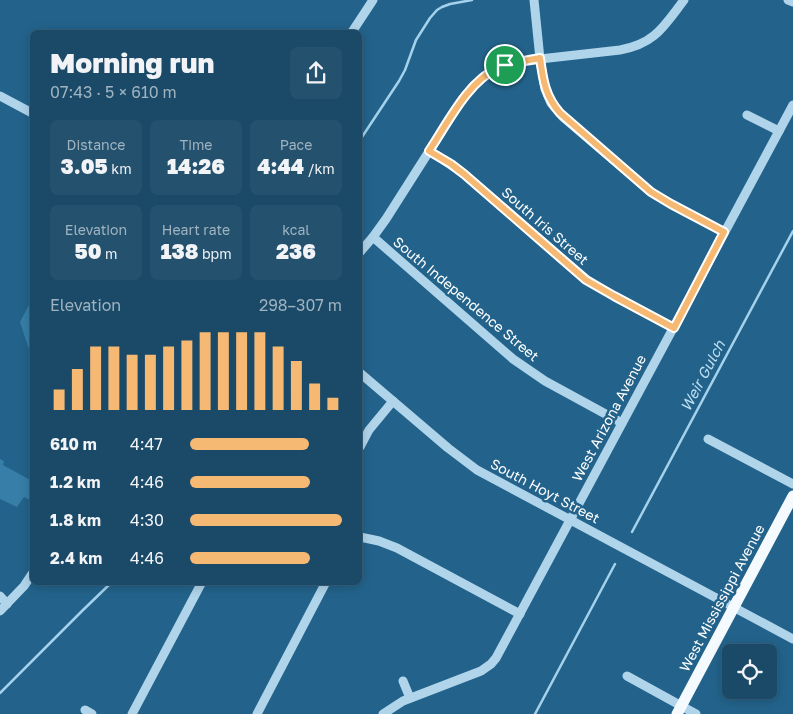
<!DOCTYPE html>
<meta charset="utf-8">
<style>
body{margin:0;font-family:"Golos Text",sans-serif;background:#23516e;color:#f1f3f6;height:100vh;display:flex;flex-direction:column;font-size:19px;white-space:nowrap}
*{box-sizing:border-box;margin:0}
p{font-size:16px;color:#9fb3c0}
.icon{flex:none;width:28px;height:28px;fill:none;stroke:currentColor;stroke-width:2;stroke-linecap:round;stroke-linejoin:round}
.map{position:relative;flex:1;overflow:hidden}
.drawer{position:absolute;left:30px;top:30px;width:332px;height:555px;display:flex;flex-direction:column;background:#1a4a68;border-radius:8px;box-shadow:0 2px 12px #0003,0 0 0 1px #38627c}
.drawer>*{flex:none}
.controls{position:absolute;left:722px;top:644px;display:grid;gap:10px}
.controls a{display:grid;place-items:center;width:55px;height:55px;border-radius:8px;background:#1a4a68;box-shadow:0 2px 12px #0003,0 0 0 1px #38627c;font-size:25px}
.pin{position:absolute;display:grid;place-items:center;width:42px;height:42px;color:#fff;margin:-21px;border:2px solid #fff;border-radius:50%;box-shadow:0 1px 5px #0007}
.round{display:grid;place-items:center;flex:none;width:52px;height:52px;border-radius:8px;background:#23516e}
.headline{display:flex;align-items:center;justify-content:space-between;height:85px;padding:0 20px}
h1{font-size:28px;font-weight:800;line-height:38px}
.stats{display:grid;grid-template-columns:repeat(3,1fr);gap:8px;height:85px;padding:5px 20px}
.stats div{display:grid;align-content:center;border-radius:8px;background:#23516e;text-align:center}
.stats b{font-size:21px;font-weight:800}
.stats small{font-size:14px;font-weight:400}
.stats p{font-size:14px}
.chart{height:140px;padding:10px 20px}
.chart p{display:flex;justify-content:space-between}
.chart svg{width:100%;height:90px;margin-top:5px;stroke:#f6b973;stroke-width:6}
ul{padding:0 20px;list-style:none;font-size:16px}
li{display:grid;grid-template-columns:80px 60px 1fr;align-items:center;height:38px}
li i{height:12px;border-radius:6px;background:#f6b973}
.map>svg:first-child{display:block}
.green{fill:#377ea8}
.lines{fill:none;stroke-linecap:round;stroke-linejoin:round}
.stream{stroke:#a4d2ec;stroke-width:2.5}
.minor{stroke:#b0d5eb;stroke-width:9}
.major{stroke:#f5fafe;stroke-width:11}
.route-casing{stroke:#fff;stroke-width:10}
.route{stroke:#f6b973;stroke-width:6}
.labels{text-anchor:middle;stroke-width:5;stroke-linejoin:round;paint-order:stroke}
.street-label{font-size:14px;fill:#fff;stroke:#23638b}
.water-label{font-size:15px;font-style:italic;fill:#bcdef2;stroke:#23638b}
</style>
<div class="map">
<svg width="793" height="714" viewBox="0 0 793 714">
<rect width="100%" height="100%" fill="#23638b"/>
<g class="green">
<polygon points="32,299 32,359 20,322"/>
<polygon points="0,459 4,461 3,465 32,481 32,501 24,497 17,507 0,499"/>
</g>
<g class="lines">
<g class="stream">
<polyline points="360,140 399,81 405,70 416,40 430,18 437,10 442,7 450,4 472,0"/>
<polyline points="632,532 793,231"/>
<polyline points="0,693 82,611 112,582"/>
<polyline points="535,714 615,564"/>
</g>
<g class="minor">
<polyline points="534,0 540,59 545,89 551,103 563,117 651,192 671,204 724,232"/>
<polyline points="788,0 793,2"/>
<polyline points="352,32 373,0"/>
<polyline points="0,96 32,113"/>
<polyline points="747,115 779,131"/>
<polyline points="429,151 442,159 464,174 586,279 614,296 673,328"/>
<polyline points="373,237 513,359 545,381 622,423"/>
<path d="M 360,252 L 373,237 L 386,219 L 463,98 L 472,87 L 484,76 L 490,72 L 505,65 L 540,59 L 620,50 C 655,44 664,26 684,0"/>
<polyline points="360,373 448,448 477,470 793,639"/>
<polyline points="708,439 793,484"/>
<polyline points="360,447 369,430 393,401"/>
<polyline points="360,537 379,541 397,548 520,614"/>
<polyline points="0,596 7,604"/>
<polyline points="0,611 24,586 32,574"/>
<polyline points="627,676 696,714"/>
<polyline points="403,681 410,698"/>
<polyline points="85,710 92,714"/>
<polyline points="132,714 202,582"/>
<polyline points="257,714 326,582"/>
<polyline points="383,714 403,701 481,671 491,664 496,658 793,105"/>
</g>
<polyline class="major" points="677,714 793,496"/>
</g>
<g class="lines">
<defs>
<path id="route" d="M 540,58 C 543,80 545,96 560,113 L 651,192 L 671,204 L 724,232 L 674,328 L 614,296 L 586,280 L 464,174 L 451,164 L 429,151 C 447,124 468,81 498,68 C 511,62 526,61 540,58 Z"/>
</defs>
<use href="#route" class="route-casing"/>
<use href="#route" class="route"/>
</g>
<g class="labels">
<g class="street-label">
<text transform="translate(545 226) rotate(41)" y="5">South Iris Street</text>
<text transform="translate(466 299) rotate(40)" y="5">South Independence Street</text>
<text transform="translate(609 418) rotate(-62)" y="5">West Arizona Avenue</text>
<text transform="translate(545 491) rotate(28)" y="5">South Hoyt Street</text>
<text transform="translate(722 598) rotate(-62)" y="5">West Mississippi Avenue</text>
</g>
<g class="water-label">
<text transform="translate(703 376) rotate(-62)" y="5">Weir Gulch</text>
</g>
</g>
</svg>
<div class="controls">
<a><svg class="icon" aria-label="locate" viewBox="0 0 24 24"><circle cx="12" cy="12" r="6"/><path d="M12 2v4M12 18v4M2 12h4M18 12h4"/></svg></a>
</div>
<div class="pin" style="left:505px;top:65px;background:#1e9e55"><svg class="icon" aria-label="arrive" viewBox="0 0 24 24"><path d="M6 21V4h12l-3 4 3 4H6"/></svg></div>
<section class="drawer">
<div class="headline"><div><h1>Morning run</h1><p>07:43 · 5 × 610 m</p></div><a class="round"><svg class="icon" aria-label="share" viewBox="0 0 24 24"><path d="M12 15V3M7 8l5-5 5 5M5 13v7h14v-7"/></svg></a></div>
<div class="stats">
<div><p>Distance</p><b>3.05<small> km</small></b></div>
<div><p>Time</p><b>14:26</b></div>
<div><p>Pace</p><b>4:44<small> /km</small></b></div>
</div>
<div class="stats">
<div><p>Elevation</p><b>50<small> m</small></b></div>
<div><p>Heart rate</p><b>138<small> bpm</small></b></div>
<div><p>kcal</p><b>236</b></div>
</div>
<div class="chart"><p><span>Elevation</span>298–307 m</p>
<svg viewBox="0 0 160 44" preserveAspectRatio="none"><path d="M5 44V34M15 44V24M25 44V13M35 44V13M45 44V17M55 44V17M65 44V13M75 44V10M85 44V6M95 44V6M105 44V6M115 44V6M125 44V13M135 44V20M145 44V31M155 44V38"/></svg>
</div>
<ul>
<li><b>610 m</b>4:47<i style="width:78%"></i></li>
<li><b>1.2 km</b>4:46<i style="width:79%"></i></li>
<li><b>1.8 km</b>4:30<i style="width:100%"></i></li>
<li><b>2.4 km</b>4:46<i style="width:79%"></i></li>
</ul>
</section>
</div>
